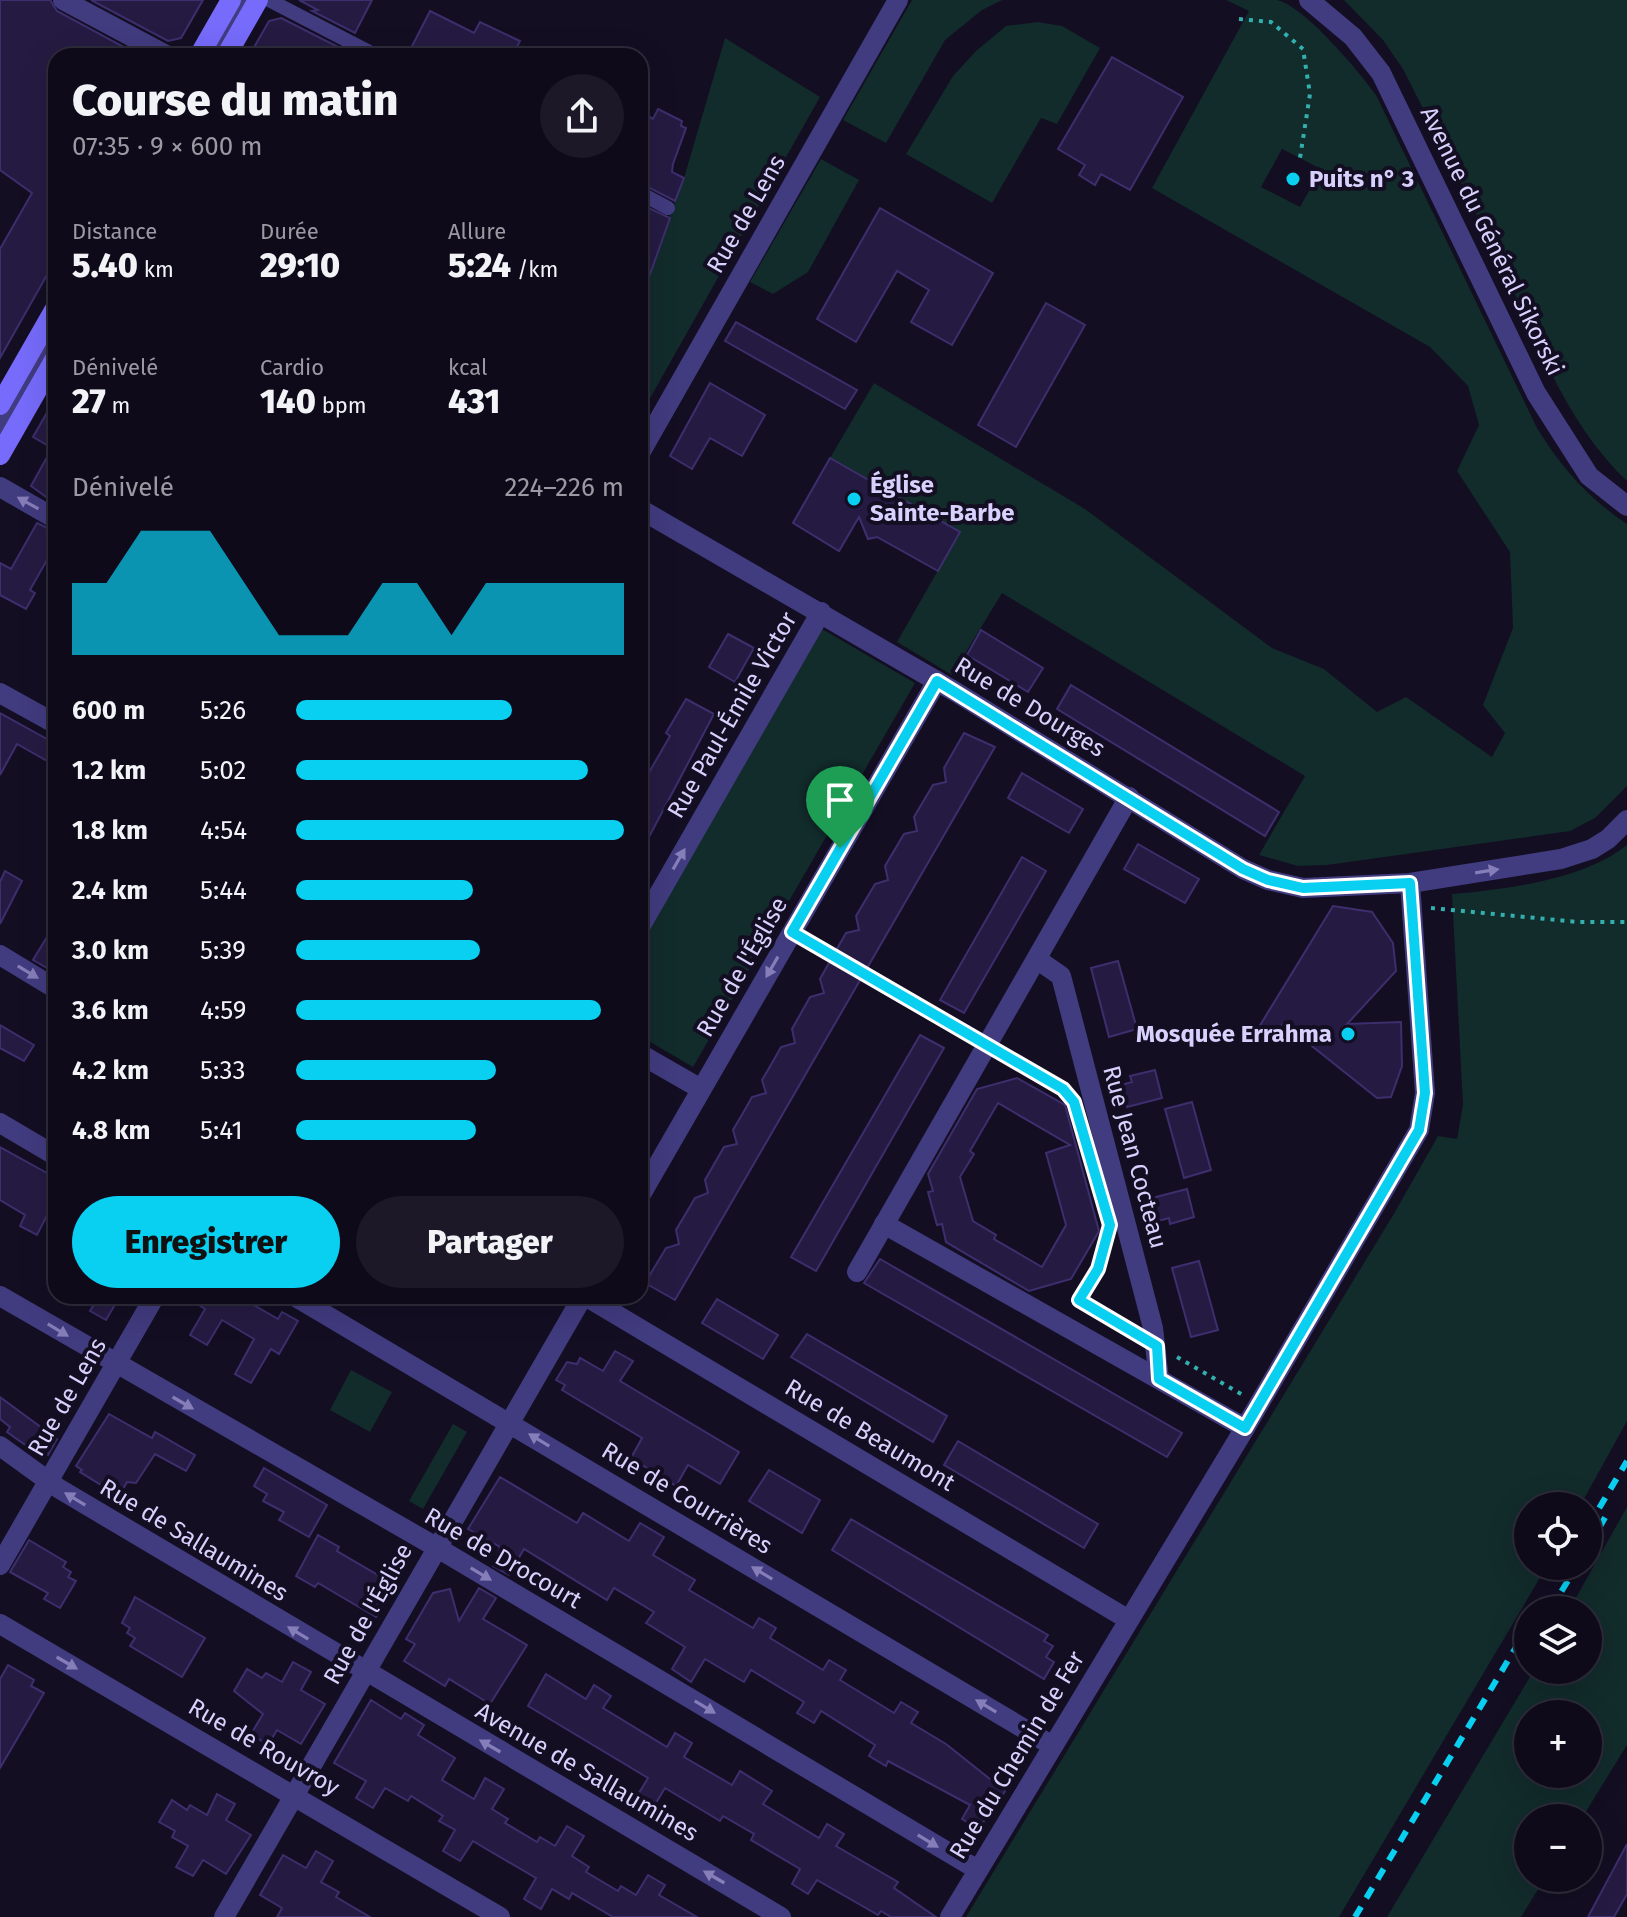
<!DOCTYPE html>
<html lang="fr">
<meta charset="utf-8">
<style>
body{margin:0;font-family:"Fira Sans",sans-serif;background:#1c1827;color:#f1f3f6;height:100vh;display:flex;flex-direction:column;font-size:30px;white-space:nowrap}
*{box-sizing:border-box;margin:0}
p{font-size:26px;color:#9b9aa2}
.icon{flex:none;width:44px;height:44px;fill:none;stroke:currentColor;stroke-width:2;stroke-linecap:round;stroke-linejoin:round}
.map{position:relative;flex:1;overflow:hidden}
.panel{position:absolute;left:48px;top:48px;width:600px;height:1256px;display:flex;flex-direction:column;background:#0e0a1a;border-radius:24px;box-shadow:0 8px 32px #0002,0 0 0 2px #2e2b39}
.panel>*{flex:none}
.controls{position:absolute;left:1514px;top:1492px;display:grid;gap:16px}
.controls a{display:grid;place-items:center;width:88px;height:88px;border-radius:50%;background:#0e0a1a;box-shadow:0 8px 32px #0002,0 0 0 2px #2e2b39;font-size:40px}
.pin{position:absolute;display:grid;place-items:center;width:68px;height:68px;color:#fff;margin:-82px -34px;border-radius:50% 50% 50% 0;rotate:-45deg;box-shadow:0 0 8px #0007}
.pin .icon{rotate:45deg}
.round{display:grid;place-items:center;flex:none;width:84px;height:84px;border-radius:42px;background:#1c1827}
.overview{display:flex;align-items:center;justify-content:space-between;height:136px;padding:0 24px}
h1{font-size:44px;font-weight:800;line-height:60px}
.metrics{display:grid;grid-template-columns:repeat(3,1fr);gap:12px;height:136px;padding:8px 24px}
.metrics div{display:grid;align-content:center}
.metrics b{font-size:34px;font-weight:800}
.metrics small{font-size:22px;font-weight:400}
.metrics p{font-size:22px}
.chart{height:224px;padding:16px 24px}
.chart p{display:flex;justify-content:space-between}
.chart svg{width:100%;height:144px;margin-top:8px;fill:#09cff1;opacity:.7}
.cta{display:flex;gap:16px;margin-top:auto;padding:16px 24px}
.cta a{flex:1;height:92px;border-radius:48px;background:#09cff1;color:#111;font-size:32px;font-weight:800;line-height:92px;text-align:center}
.cta a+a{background:#1c1827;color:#f1f3f6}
ul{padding:0 24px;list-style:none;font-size:26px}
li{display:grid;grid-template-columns:128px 96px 1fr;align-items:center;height:60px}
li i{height:20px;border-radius:10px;background:#09cff1}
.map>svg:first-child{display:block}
.green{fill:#122b2b;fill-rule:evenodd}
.building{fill:#251b42;stroke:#3d2e6d;stroke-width:2;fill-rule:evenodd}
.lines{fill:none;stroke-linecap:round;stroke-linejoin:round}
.path{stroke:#33afae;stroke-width:4;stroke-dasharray:4 6;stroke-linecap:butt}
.service{stroke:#413b7f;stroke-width:14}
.minor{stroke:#413b7f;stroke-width:20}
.tertiary{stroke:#413b7f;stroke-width:20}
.secondary{stroke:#766bfa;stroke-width:20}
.rail{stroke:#09cff1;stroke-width:6;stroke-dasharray:12 10;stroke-linecap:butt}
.oneway{fill:#857eb8}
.route-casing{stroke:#fff;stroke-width:16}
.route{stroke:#09cff1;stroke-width:10}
.poi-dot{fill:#09cff1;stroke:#130e22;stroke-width:3}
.labels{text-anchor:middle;stroke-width:8;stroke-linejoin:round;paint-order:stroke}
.poi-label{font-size:24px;font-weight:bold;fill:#d8d1fd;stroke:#130e22;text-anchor:start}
.street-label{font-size:24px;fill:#d8d1fd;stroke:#130e22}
</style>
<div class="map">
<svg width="1627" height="1917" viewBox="0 0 1627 1917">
<rect width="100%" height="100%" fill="#130e22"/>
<g class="green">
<polygon points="912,0 1002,0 982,10 945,40 886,143 843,120"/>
<path d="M 1226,0 C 1242,0 1261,0 1277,0 C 1304,6 1359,71 1376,95 L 1537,428 C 1561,467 1588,498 1627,524 L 1627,786 L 1595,818 L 1570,831 L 1327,865 L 1298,866 L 1259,855 L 1305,776 L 1002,593 L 952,675 L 897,642 L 960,532 L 830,458 L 874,383 L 1085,509 L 1272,648 L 1324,669 L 1377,712 L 1406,697 L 1492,757 L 1505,733 L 1483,705 L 1513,628 L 1510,552 L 1457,471 L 1479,425 L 1468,386 L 1430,347 L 1152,188 L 1249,11 ZM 1282,149 L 1321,169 L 1300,207 L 1261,187 Z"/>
<path d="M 1344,0 L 1627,0 L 1627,481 C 1565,422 1538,342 1502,266 C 1470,200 1436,135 1403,69 L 1383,40 Z"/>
<polygon points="1038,22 1062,26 1100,48 1057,124 1041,118 992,203 906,154 953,76 976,51 1006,26"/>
<polygon points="725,38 820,97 640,416 640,295 684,178"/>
<polygon points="821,159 859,180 808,272 773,294 750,282"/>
<polygon points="822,629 915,683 693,1067 640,1036 640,944"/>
<path d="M 1627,845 L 1627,1421 L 1580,1506 L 1528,1506 L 1528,1566 L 1547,1566 L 1339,1917 L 966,1917 L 1395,1212 L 1438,1136 L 1457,1139 L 1463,1105 L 1452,894 C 1507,889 1583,880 1627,845 Z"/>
<polygon points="351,1370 392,1392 370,1432 330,1410"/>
<polygon points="453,1424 467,1432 423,1509 409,1501"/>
<path d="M 1627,1507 L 1627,1745 L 1582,1818 L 1528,1818 L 1528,1878 L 1545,1878 L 1521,1917 L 1387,1917 L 1534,1670 L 1588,1670 L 1588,1610 L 1569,1610 ZM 1588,1714 L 1588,1774 L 1528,1774 L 1528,1714 Z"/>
</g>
<g class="building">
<polygon points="0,0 50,0 57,11 133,52 122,56 56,56 56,259 0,358 0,249 32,193 0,170"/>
<polygon points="91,0 203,0 181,38 168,41"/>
<polygon points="299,0 372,0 355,33 312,11 318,10"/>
<polygon points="430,11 474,33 480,22 520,41 512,56 407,56"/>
<polygon points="281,18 346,51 344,56 249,56 269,21"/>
<polygon points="1112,57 1183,97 1130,190 1101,174 1095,185 1079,175 1085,165 1058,149"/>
<polygon points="658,109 682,121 681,126 686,128 673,164 672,172 684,178 675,201 640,183 640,112 653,119"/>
<polygon points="640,204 670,218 643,294 640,293"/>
<polygon points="880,208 993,273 952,345 911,322 929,290 897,271 856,342 817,319"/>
<polygon points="1046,303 1085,325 1016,447 978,425"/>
<polygon points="736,322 857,390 845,409 725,341"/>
<polygon points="710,383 765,415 742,456 710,438 692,469 670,456"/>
<polygon points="56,397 56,504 31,486 52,448 33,437"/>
<polygon points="830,458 960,532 938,571 877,537 868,539 859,517 839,551 793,523"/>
<polygon points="37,523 56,532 56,544 30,590 35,593 26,609 0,595 0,563 11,569"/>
<polygon points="981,630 1043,668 1028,692 967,655"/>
<polygon points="728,634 754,648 735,682 709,667"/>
<polygon points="1071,685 1279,812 1265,836 1057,709"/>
<polygon points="686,699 714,714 640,854 640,788 670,736 666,733"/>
<polygon points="0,713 56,744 56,766 17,744 0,775"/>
<polygon points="964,733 995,747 675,1300 645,1283 666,1248 679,1244 676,1230 695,1198 708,1193 705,1180 724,1147 737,1144 733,1130 743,1113 752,1097 766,1093 762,1080 772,1063 781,1047 795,1043 792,1029 810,997 824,993 820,979 846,933 859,930 856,916 875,884 888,880 885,866 904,834 917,831 914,817 933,785 946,782 944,768"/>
<polygon points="1022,773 1083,809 1069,833 1008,798"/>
<polygon points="1138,844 1199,879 1185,903 1124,869"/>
<polygon points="1022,857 1046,871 964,1013 940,1000"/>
<polygon points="5,871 22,881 0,924 0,882"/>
<polygon points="1333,906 1372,912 1393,943 1396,971 1347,1024 1401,1022 1402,1066 1391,1097 1377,1098 1283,1023 1275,1037 1259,1027"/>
<polygon points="56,922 56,973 33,960"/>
<polygon points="1118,961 1137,1029 1109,1037 1091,968"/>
<polygon points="0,1025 34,1045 24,1061 0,1048"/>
<polygon points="920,1035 944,1048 816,1271 791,1257"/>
<polygon points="1155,1070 1162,1098 1127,1107 1121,1085 1132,1082 1130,1076"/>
<path d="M 1017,1078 L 1065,1105 L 1099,1231 L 1071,1279 L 1029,1291 L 946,1242 L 942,1224 L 937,1225 L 928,1192 L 933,1191 L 928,1174 L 977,1089 ZM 998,1103 L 1070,1145 L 1046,1153 L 1066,1225 L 1042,1267 L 994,1239 L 996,1235 L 973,1221 L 960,1177 L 974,1154 L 970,1151 Z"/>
<polygon points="1192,1102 1211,1170 1184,1178 1165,1109"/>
<polygon points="0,1147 56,1178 56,1198 37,1235 20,1226 25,1215 0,1200"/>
<polygon points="1187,1189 1194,1217 1170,1224 1169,1218 1158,1221 1152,1198"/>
<polygon points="880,1259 1182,1433 1167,1457 864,1283"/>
<polygon points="1199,1261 1218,1330 1191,1337 1172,1268"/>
<polygon points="99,1296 120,1296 106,1320 90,1311"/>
<polygon points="185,1296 238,1296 278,1319 282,1312 298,1321 279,1354 271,1349 251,1383 235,1374 254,1339 222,1320 207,1345 190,1335 205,1309"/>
<polygon points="717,1299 778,1335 763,1359 702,1323"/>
<polygon points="807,1334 947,1416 933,1442 791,1357"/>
<polygon points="615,1351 633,1361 620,1381 739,1452 720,1484 688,1465 676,1486 631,1458 642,1438 562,1390 565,1385 556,1380 567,1362 577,1364 580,1358 603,1371"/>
<polygon points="0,1397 57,1439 48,1455 34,1444 31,1449 7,1432 10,1427 0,1419"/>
<polygon points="109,1414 152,1438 155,1432 195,1455 186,1471 155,1454 136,1483 127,1482 119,1496 80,1472 82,1470 76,1466"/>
<polygon points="958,1441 1098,1524 1084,1548 944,1465"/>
<polygon points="264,1468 327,1505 309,1537 279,1520 284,1512 263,1501 267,1494 254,1486"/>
<polygon points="769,1470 820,1500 802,1533 749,1501"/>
<polygon points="500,1477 577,1523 583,1513 629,1541 640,1523 664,1537 653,1555 695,1580 689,1590 753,1628 759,1618 776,1628 770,1638 823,1670 829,1660 846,1670 840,1680 894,1713 901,1702 918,1712 911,1723 946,1744 1005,1791 996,1807 993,1805 979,1830 962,1819 970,1805 888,1761 886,1766 869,1756 875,1745 821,1711 814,1723 797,1713 804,1702 751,1670 744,1682 705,1659 691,1682 672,1669 685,1647 646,1623 654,1612 614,1588 607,1600 524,1549 509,1575 493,1566 500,1547 468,1529"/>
<polygon points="851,1519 1048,1635 1044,1641 1053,1646 1046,1657 1054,1662 1044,1679 832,1550"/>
<polygon points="318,1535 339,1547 337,1551 395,1585 376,1617 318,1583 315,1587 296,1576"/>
<polygon points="29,1540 66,1562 63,1567 71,1572 68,1577 76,1581 60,1608 44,1599 48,1593 10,1572"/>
<polygon points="479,1588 496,1598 483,1619 527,1645 490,1704 449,1679 445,1686 404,1661 415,1644 406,1639 433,1593 450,1589 459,1621"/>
<polygon points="135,1597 205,1638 182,1677 130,1646 135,1638 127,1633 130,1628 122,1623"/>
<polygon points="293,1662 311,1672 301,1690 325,1704 301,1744 277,1730 268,1745 251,1734 263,1714 234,1691 247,1669 262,1678 266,1673 282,1682"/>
<polygon points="8,1665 34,1680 31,1686 44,1693 0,1768 0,1679"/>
<polygon points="546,1674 586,1699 594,1685 611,1696 603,1708 667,1747 675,1733 692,1743 684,1757 732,1785 740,1771 772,1791 763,1804 819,1838 827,1824 844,1834 836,1846 898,1882 894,1888 936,1917 891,1917 881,1911 878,1915 817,1880 808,1894 792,1884 800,1869 751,1840 754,1834 723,1816 720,1821 665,1788 656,1803 639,1793 648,1778 528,1706"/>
<polygon points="371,1700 401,1719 405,1713 424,1725 418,1735 455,1758 442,1780 474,1799 485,1778 504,1789 492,1809 508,1819 505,1823 537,1842 540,1837 555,1846 567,1826 584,1836 572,1856 589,1867 586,1872 618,1891 621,1886 636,1895 648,1875 665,1885 659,1895 697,1917 613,1917 572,1893 569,1899 552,1889 541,1909 524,1899 536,1878 488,1850 473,1841 460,1861 443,1851 455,1830 439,1821 443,1816 411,1796 408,1801 385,1788 373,1808 356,1798 366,1781 334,1763"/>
<polygon points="217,1794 235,1804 226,1820 251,1835 226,1874 203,1860 193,1876 176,1867 188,1846 172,1837 175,1831 159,1822 172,1800 187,1810 190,1805 207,1815"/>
<polygon points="1627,1844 1627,1894 1614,1917 1588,1917"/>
<polygon points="316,1851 333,1861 321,1882 339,1892 336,1897 370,1917 277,1917 282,1908 260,1895 283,1855 306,1868"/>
</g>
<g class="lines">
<g class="path">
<polyline points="1239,19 1271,22 1303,49 1310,94 1300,158"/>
<polyline points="1431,908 1578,922 1627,922"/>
<polyline points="811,943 970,1035"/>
<polyline points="1005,1056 1063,1089 1068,1095"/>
<polyline points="1107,1245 1098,1269 1079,1300 1131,1331"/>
<polyline points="1177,1357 1243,1395"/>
</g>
<g class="service">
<polyline points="269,0 377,56"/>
<polyline points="212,56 244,0"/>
<polyline points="640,193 668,208"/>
<polyline points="0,430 56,331"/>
</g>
<g class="minor">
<polyline points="63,0 168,56"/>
<polyline points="640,453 898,0"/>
<polyline points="0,487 56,519"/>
<polyline points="640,509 954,691 1243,869 1268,880 1303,888 1410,883 1561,859 1592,849 1608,839 1627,820"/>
<polyline points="0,693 56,724"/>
<polyline points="640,927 821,612"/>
<polyline points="0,955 56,989"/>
<polyline points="1038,960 1061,976 1153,1328 1159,1379"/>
<polyline points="640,1054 701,1089"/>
<polyline points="0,1123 56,1156"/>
<polyline points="640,1196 937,681"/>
<polyline points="884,1224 1245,1428"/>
<polyline points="857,1272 1129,797"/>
<polyline points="0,1296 436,1547 978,1870"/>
<polyline points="294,1296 1053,1746"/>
<polyline points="585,1296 1129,1620"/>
<polyline points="0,1446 58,1488 781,1917"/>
<polyline points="0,1565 155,1296"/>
<polyline points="0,1624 500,1917"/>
<polyline points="224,1917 583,1296"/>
<polyline points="950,1917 1245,1428 1419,1130 1425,1093 1410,883"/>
</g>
<polyline class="tertiary" points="1309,0 1353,37 1381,73 1536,393 1589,476 1627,506"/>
<g class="secondary">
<polyline points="199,56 231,0"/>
<polyline points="226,56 258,0"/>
<polyline points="0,405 56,307"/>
<polyline points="0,455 56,357"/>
</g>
<g class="rail">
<polyline points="1588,1527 1627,1461"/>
<polyline points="1588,1547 1606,1516"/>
<polyline points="1550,1610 1577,1566"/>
<polyline points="1355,1917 1528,1627"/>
</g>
</g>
<defs><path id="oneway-solid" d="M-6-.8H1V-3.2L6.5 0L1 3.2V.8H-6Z" transform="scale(2)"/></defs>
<g class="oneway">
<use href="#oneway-solid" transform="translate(28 503) rotate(-151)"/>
<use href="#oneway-solid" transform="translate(679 859) rotate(-60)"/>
<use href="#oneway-solid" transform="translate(1487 871) rotate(-9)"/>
<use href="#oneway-solid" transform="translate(772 967) rotate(120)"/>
<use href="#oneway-solid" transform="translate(28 972) rotate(31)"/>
<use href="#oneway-solid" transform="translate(58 1330) rotate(31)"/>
<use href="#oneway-solid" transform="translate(183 1403) rotate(30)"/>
<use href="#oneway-solid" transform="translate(539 1440) rotate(-149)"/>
<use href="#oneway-solid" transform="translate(75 1499) rotate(-149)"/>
<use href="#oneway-solid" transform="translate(762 1573) rotate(-149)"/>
<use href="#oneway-solid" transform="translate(481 1574) rotate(31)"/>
<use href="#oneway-solid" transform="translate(298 1633) rotate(-149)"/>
<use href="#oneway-solid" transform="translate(67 1663) rotate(30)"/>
<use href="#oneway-solid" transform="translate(986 1706) rotate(-149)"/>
<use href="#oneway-solid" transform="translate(705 1707) rotate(31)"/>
<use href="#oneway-solid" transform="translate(490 1746) rotate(-150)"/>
<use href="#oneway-solid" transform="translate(928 1841) rotate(31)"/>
<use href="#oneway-solid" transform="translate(714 1877) rotate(-150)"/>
</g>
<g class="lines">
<defs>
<polygon id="route" points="937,681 1243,869 1268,880 1303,888 1410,883 1425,1093 1419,1130 1245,1428 1159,1379 1157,1346 1079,1300 1098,1269 1110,1225 1074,1102 1063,1089 792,932"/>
</defs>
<use href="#route" class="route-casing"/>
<use href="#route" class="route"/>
</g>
<g class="poi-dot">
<circle cx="1293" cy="179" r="8"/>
<circle cx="854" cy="499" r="8"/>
<circle cx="1348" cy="1034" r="8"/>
</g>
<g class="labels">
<g class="poi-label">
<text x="1309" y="187">Puits n° 3</text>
<text x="870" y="493">Église<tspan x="870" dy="28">Sainte-Barbe</tspan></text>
<text x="1332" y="1042" text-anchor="end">Mosquée Errahma</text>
</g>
<g class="street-label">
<text transform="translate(746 214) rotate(-60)" y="8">Rue de Lens</text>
<text transform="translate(1492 241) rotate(64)" y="8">Avenue du Général Sikorski</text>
<text transform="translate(1030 707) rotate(31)" y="8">Rue de Dourges</text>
<text transform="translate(732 715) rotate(-60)" y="8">Rue Paul-Émile Victor</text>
<text transform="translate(742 967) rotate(-60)" y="8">Rue de l'Église</text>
<text transform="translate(1135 1157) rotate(75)" y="8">Rue Jean Cocteau</text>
<text transform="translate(67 1397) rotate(-60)" y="8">Rue de Lens</text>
<text transform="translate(870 1435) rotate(31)" y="8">Rue de Beaumont</text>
<text transform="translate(687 1498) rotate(31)" y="8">Rue de Courrières</text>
<text transform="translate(194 1540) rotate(31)" y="8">Rue de Sallaumines</text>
<text transform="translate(503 1558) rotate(30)" y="8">Rue de Drocourt</text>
<text transform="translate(368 1614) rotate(-61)" y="8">Rue de l'Église</text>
<text transform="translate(264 1747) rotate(30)" y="8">Rue de Rouvroy</text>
<text transform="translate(1017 1755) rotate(-59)" y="8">Rue du Chemin de Fer</text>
<text transform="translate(587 1772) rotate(30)" y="8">Avenue de Sallaumines</text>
</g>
</g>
</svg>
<div class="controls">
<a><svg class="icon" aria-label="locate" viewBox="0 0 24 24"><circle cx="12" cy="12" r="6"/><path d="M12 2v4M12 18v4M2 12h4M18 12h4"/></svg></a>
<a><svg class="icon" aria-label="layers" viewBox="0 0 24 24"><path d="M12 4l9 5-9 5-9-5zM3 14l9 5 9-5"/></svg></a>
<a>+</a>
<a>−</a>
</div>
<div class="pin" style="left:840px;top:848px;background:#1e9e55"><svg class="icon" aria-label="arrive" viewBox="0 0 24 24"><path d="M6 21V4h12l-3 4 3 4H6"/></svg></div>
<section class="panel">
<div class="overview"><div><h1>Course du matin</h1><p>07:35 · 9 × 600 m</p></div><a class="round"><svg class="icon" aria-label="share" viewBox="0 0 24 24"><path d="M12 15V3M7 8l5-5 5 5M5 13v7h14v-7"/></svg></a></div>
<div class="metrics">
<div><p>Distance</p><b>5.40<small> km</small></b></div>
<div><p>Durée</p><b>29:10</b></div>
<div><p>Allure</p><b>5:24<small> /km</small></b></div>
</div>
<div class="metrics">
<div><p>Dénivelé</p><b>27<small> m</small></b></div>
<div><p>Cardio</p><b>140<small> bpm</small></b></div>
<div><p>kcal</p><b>431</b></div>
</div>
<div class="chart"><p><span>Dénivelé</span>224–226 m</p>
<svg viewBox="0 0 160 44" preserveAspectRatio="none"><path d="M0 44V22L10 22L20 6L30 6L40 6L50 22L60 38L70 38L80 38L90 22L100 22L110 38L120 22L130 22L140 22L150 22L160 22V44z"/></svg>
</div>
<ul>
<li><b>600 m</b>5:26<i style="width:66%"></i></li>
<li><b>1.2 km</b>5:02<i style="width:89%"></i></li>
<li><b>1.8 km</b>4:54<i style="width:100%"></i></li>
<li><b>2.4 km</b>5:44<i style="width:54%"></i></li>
<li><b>3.0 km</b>5:39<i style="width:56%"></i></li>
<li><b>3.6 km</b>4:59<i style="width:93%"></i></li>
<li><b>4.2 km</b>5:33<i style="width:61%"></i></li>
<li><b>4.8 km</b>5:41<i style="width:55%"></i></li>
</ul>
<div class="cta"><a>Enregistrer</a><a>Partager</a></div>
</section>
</div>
